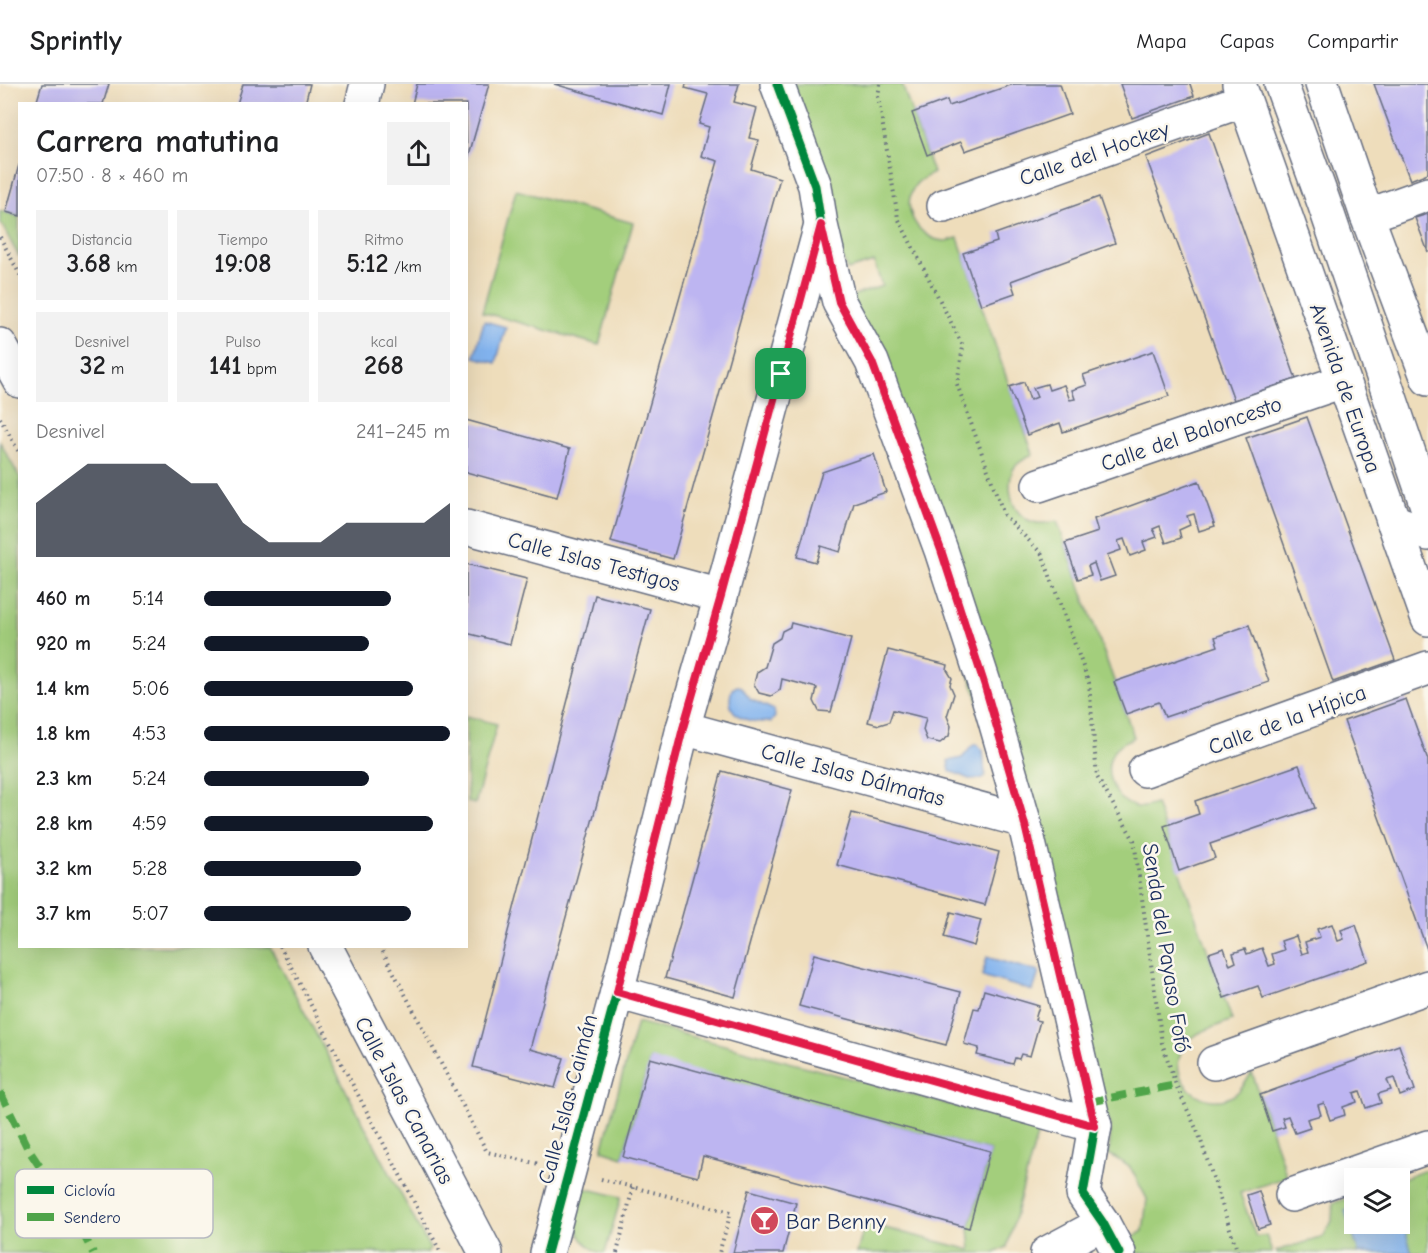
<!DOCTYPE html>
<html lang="es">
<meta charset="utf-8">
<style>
body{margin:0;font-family:"Comic Neue",sans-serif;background:#f2f2f2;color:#202124;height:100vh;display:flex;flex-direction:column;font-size:22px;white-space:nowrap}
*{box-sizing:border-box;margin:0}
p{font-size:20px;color:#757577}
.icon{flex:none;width:33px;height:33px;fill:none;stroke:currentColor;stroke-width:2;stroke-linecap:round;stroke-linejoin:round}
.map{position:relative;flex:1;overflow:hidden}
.panel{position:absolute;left:18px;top:18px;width:450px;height:846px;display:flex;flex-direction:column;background:#fff;border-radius:0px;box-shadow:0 6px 24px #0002}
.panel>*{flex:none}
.fabs{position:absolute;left:1344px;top:1084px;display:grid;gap:12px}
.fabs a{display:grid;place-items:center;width:66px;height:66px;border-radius:0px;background:#fff;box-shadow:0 6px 24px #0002;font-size:30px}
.pin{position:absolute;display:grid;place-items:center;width:51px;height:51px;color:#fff;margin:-26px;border-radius:12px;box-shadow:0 3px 9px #0006}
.round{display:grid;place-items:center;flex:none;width:63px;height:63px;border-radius:0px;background:#f2f2f2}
.overview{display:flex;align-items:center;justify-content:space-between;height:102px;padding:0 18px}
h1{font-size:33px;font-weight:700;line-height:45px}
.stats{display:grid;grid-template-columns:repeat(3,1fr);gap:9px;height:102px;padding:6px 18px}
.stats div{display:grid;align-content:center;border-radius:0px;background:#f2f2f2;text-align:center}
.stats b{font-size:26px;font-weight:700}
.stats small{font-size:16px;font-weight:400}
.stats p{font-size:16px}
.chart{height:168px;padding:12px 18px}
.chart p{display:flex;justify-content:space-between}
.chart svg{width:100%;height:108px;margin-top:6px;fill:#111827;opacity:.7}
ul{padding:0 18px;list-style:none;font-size:20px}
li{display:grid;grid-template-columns:96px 72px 1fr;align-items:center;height:45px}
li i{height:15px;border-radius:8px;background:#111827}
header{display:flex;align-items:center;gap:36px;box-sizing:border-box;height:84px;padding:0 30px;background:#fff;border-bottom:2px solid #e0e0e0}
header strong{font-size:28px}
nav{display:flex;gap:33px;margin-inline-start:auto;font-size:21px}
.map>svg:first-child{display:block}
.green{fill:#a3ce7b;stroke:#5f7e6c;stroke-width:1.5}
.water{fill:#82b3ee;stroke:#4e71a6;stroke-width:1.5}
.building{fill:#bdb5f1}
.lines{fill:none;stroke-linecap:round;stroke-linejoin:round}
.minor-casing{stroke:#656c7f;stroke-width:36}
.tertiary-casing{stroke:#656c7f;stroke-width:36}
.path{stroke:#656c7f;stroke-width:4;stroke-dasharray:1.5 4.5;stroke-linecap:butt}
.minor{stroke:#fff;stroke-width:33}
.tertiary{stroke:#fff;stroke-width:33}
.quiet{stroke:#4fa44a;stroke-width:8;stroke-dasharray:15 8;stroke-linecap:butt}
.cycleway-casing{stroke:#fbf7ec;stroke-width:13}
.cycleway{stroke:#00873e;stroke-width:9}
.route-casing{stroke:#fff;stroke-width:12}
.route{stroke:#e11d48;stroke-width:8}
.labels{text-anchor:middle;stroke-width:5;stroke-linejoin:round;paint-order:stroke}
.street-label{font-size:22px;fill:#1b2f5e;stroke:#fbf7ec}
.poi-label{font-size:22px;fill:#1b2f5e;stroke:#fbf7ec;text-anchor:start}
.key{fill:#fbf7ec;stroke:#b8bbc1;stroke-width:1.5}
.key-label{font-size:16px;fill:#1b2f5e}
</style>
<header>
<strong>Sprintly</strong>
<nav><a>Mapa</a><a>Capas</a><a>Compartir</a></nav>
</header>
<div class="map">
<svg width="1428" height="1169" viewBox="0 0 1428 1169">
<rect width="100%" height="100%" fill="#fbf7ec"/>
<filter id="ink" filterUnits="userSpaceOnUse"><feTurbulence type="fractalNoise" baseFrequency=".0167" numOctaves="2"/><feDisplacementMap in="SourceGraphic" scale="12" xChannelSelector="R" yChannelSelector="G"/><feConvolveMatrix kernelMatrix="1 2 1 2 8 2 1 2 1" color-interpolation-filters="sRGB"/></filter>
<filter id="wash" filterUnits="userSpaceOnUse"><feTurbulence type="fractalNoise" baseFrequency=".008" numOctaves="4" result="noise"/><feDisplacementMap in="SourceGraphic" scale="24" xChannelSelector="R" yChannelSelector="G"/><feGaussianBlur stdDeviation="1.35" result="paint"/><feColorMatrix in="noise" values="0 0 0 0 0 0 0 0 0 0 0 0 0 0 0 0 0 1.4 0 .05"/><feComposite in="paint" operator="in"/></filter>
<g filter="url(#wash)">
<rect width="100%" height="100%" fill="#edb"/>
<g class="green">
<path d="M 785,0 L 902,0 L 933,89 C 928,92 921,95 917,99 C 898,121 917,155 944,157 C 948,157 953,155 958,154 L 1033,370 C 1027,374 1018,378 1014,384 C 1011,389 1010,397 1010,402 C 1011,431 1030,445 1057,437 L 1134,653 C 1125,658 1117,661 1112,670 C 1102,690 1116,719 1137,723 C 1143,725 1150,721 1156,720 L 1232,936 C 1219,942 1196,947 1187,958 C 1158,994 1209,1035 1239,1007 C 1244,1002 1248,994 1252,988 L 1287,1093 L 1240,1109 L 1256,1153 L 1266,1151 L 1272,1169 L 1128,1169 L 1123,1159 L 1143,1147 L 1147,1115 L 1130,1083 L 1109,1070 L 1111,1045 L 852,212 L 882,202 L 874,178 L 847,186 Z"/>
<polygon points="516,106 633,139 599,261 482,228"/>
<polygon points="0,127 19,132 19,173 0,137"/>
<polygon points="0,358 20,394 20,862 270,863 430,1165 427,1169 0,1169"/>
<polygon points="466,632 497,640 475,720 467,718"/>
<polygon points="637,938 1039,1044 1007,1163 995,1169 857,1169 865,1139 971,1166 969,1144 990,1067 650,975 623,1073 602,1066"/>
<polygon points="1428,1085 1428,1169 1277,1169 1276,1167 1323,1153 1332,1137 1333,1119 1354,1112 1354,1140 1400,1140 1400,1096"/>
<path d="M 584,1104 L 621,1113 L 605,1169 C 597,1169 594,1166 588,1161 C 569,1148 580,1123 584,1104 Z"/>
</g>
<g class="water">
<polygon points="484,237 506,243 496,279 474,273"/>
<path d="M 737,602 L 742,603 L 750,615 L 774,626 L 775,633 L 771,638 C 748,639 723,633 732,605 Z"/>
<polygon points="976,660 983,666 985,692 983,695 969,695 950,687 948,677 962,674 972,662"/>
<polygon points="987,873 1039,888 1033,907 982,892"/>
<polygon points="1354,1124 1354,1140 1400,1140 1400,1130 1412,1169 1359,1169 1345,1127"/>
</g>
<g id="blocks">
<g class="building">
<polygon points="42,0 109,0 103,20 36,20"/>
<polygon points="243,0 310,0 305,20 237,20"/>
<polygon points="417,0 489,0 467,78 466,20 412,20"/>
<polygon points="554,0 671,0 663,31"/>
<polygon points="686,0 739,0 734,18 757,24 749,54 759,56 751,85 780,94 673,475 611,458 718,77 701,72 709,43 699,40 708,10 685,4"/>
<polygon points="1014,0 1060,0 1070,30 965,67 961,58 927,71 912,29 947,16 949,22"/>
<polygon points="1120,0 1190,0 1194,12 1132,34"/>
<polygon points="1374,0 1428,0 1428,89 1410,96"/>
<polygon points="1209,49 1296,295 1234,316 1146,73"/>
<polygon points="19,81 20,81 20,132 6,128"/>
<polygon points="1099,113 1115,159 1011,197 1015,209 981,221 963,169 997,158 995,150"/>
<polygon points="1428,130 1428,168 1415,134"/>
<polygon points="1153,267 1169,312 1063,348 1060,339 1027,351 1009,303 1024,298 1030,316 1037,313 1033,304 1047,300 1049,306 1064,301 1070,316 1075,315 1072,306 1087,301 1083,291"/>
<polygon points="1307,333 1395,576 1333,598 1246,354"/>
<polygon points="466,336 570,365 557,413 466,388"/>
<polygon points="874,370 886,408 854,419 840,468 821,462 816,478 797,473 822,388"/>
<polygon points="1199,397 1215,442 1199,447 1194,430 1187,432 1190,441 1179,446 1181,454 1166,459 1160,442 1153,445 1157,453 1143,458 1146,466 1130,472 1124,455 1118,457 1121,466 1107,471 1115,492 1100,497 1094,479 1088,482 1091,491 1078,495 1065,459 1098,448 1094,435"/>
<polygon points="466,480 527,495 510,560 466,549"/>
<polygon points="595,511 650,525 530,965 564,974 555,1004 473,983"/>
<polygon points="791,539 851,555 831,628 819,627 814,617 817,604 782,595 780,606 771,612 759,609 754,600 757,588 765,583 772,559 780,554 782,547 790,543"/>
<polygon points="1249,541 1269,598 1165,633 1159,618 1126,630 1114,598 1218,562 1215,553"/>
<polygon points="888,566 948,581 947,586 952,594 950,601 954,610 947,632 951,642 949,652 940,659 927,656 923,646 926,634 893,626 889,638 879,641 868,638"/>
<polygon points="1406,615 1428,676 1428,868 1344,637"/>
<polygon points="1299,681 1315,724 1210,760 1215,774 1179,787 1164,742 1199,730 1195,717"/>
<polygon points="722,687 792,706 735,913 665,894"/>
<polygon points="852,729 999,768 985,821 837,781"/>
<polygon points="951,828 981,836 974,862 944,853"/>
<polygon points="1332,840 1338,857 1344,855 1341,846 1356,841 1368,877 1263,914 1258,902 1224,914 1209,869 1224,864 1230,881 1236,878 1233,869 1245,865 1247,870 1262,864 1269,882 1275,880 1272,870 1284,866 1281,857 1296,852 1302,870 1308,868 1305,858 1320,853 1317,845"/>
<polygon points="814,870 961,908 946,961 799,922"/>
<polygon points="984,906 1039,922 1035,936 1040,937 1030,972 1021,970 1019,975 1015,974 1013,980 977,971 979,964 964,960 974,924 979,925"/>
<polygon points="1399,961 1415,1006 1400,1012 1394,994 1387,996 1391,1006 1378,1010 1381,1019 1366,1024 1360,1007 1354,1009 1357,1018 1343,1023 1345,1031 1330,1036 1324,1019 1318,1021 1321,1031 1307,1035 1310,1044 1295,1049 1288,1032 1282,1034 1285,1043 1272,1047 1260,1011"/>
<polygon points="650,974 990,1067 969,1144 703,1072 698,1093 623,1073"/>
<polygon points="749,1106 796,1119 783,1169 733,1169"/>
<polygon points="1259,1107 1270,1141 1258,1145 1247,1111"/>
</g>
</g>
</g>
<g filter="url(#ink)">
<use href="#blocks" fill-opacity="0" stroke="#656c7f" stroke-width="1.5"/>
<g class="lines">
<defs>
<g id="minor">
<polyline points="777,0 815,102 821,141 839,218 872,278 941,466 984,599 1024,737 1095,1042 1083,1110 1103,1139 1119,1169"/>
<polyline points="1239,0 1428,535"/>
<polyline points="1281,0 1324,119 1428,425"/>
<polyline points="1322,0 1367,132 1428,295"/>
<polyline points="362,20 367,0"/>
<polyline points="944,122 1244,16"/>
<polyline points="1367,132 1428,110"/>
<polyline points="1039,401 1343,297"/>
<polyline points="1393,437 1428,450"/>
<polyline points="466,443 721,512"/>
<polyline points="683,644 1024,737"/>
<polyline points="1145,686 1428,584"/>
<polyline points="617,908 1095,1042"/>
<polyline points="1214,979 1428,903"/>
<polyline points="1292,1111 1428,1063"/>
<polyline points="547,1169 617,908 683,644 721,512 820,145"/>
<polyline points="1047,1169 1103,1139"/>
</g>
<g id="tertiary">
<polyline points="0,261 20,297"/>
<polyline points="325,862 486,1169"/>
</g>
</defs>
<use href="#minor" class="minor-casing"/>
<use href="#tertiary" class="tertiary-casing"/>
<g class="path">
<polyline points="880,0 878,12 898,134 963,262 957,300 1004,431 1042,470 1089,599 1097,693 1134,756 1162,959 1176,1001 1199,1051 1238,1169"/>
<polyline points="0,153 20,191"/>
<polyline points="0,334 20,370"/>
<polyline points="280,862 441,1169"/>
<polyline points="380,862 487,1068 539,1080"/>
<polyline points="601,1095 731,1128 719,1169"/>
<polyline points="617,1169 633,1103"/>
</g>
<use href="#minor" class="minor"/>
<use href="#tertiary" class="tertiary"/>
<g class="quiet">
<polyline points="0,1008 28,1065 79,1141 93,1169"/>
<polyline points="1089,1018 1176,1001"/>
</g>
<defs>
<g id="cycleway">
<polyline points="777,0 815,102 821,141 839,218 872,278 941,466 984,599 1024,737 1095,1042 1083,1110 1103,1139 1119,1169"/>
<polyline points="547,1169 617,908 683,644 721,512 820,143"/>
</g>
</defs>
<use href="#cycleway" class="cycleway-casing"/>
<use href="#cycleway" class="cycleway"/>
</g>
</g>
<g class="lines" filter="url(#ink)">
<defs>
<polygon id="route" points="821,141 839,218 872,278 941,466 984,599 1024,737 1095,1042 617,908 683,644 721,512"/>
</defs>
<use href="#route" class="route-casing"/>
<use href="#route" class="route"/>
</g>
<defs>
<symbol id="bar-disc" viewBox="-11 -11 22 22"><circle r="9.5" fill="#d1495b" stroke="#fbf7ec"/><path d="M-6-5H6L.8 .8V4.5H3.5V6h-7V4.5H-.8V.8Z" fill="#fff"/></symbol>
</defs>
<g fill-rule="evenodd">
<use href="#bar-disc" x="748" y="1120" width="33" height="33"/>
</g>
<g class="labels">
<g class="street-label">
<text transform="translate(1094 69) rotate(-19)" y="8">Calle del Hockey</text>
<text transform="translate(1346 304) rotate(71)" y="8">Avenida de Europa</text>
<text transform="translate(1191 349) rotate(-19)" y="8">Calle del Baloncesto</text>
<text transform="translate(594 477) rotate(15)" y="8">Calle Islas Testigos</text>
<text transform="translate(1287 635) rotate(-20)" y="8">Calle de la Hípica</text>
<text transform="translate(853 690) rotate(15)" y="8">Calle Islas Dálmatas</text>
<text transform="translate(1167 864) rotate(81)" y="8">Senda del Payaso Fofó</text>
<text transform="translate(567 1015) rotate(-75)" y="8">Calle Islas Caimán</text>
<text transform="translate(405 1016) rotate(62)" y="8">Calle Islas Canarias</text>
</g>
<g class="poi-label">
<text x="786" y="1145">Bar Benny</text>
</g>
</g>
<rect x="15" y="1085" width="198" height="69" rx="9" class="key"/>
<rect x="27" y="1102" width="27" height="8" fill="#00873e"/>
<rect x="27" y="1129" width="27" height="8" fill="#4fa44a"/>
<g class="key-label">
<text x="64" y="1112">Ciclovía</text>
<text x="64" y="1139">Sendero</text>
</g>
</svg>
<div class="fabs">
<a><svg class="icon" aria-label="layers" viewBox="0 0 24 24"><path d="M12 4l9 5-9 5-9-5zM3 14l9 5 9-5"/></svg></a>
</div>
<div class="pin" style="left:781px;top:290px;background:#1e9e55"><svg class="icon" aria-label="arrive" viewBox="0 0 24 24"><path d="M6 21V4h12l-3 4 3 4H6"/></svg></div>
<section class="panel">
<div class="overview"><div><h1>Carrera matutina</h1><p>07:50 · 8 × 460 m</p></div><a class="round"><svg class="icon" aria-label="share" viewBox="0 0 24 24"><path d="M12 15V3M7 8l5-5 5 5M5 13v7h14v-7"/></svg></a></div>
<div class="stats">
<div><p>Distancia</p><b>3.68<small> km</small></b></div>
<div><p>Tiempo</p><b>19:08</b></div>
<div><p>Ritmo</p><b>5:12<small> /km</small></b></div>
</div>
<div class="stats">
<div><p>Desnivel</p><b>32<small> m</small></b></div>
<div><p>Pulso</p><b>141<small> bpm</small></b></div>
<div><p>kcal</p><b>268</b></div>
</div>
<div class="chart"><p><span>Desnivel</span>241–245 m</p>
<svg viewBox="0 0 160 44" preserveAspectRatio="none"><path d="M0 44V22L10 14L20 6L30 6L40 6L50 6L60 14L70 14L80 30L90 38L100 38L110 38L120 30L130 30L140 30L150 30L160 22V44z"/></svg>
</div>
<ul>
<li><b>460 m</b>5:14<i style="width:76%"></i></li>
<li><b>920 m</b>5:24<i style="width:67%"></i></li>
<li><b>1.4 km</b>5:06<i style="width:85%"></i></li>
<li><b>1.8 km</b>4:53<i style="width:100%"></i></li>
<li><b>2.3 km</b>5:24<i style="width:67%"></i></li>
<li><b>2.8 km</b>4:59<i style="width:93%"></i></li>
<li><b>3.2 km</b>5:28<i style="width:64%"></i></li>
<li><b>3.7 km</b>5:07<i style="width:84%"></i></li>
</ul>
</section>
</div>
